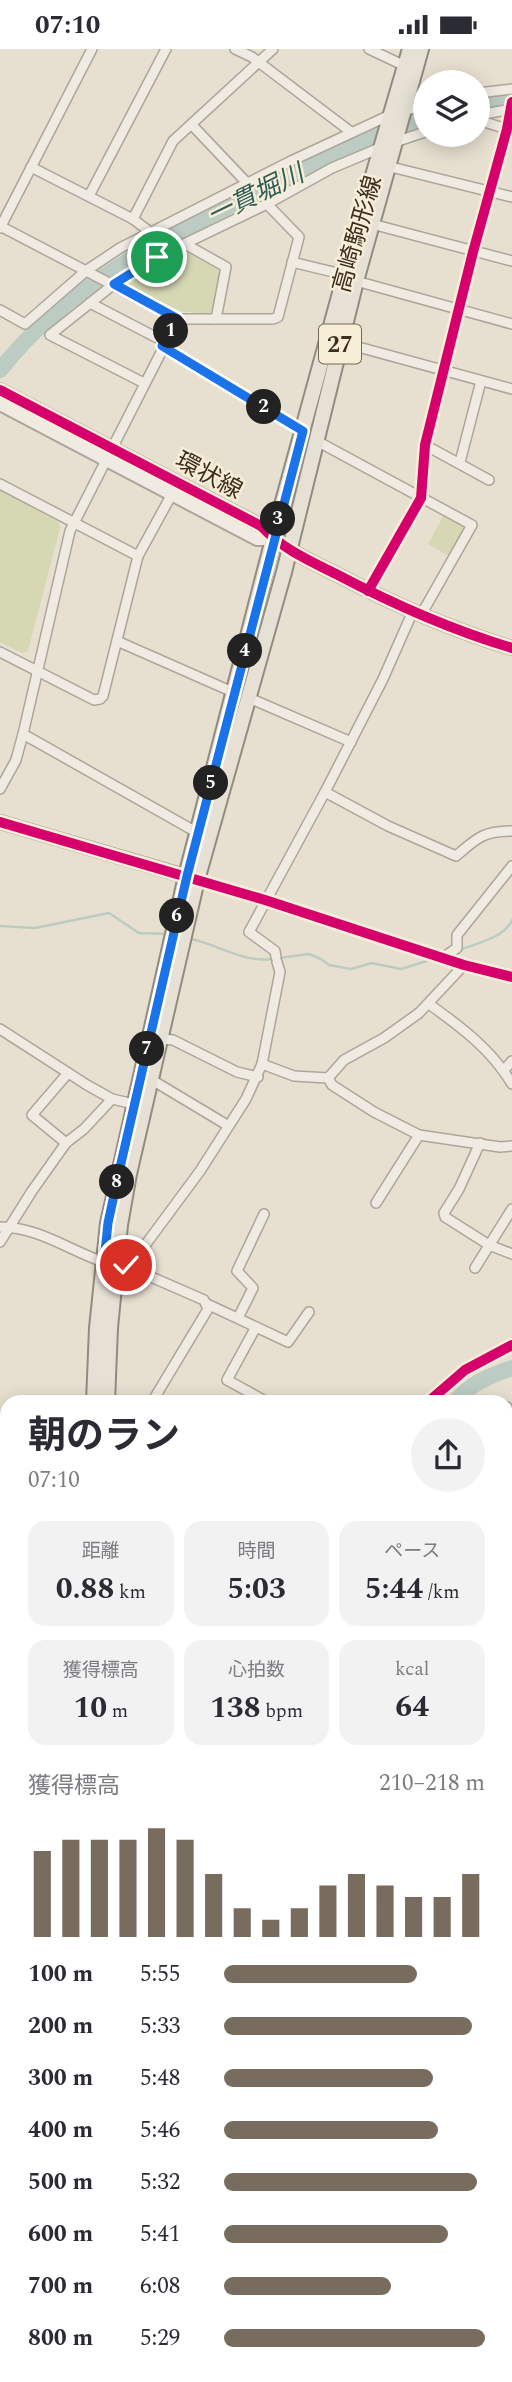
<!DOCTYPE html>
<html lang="ja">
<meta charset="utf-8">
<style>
body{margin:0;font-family:Spectral,"Noto Sans JP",serif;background:#f2f2f3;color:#2b2b33;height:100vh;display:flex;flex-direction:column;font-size:26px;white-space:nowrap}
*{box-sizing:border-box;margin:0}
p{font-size:23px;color:#7c7c81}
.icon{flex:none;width:38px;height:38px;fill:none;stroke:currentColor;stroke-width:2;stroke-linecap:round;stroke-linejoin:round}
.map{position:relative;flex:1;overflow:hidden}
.drawer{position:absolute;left:0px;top:1346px;width:513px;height:989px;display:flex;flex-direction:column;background:#fff;border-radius:21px 21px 0 0;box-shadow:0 4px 18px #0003}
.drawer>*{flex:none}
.controls{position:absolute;left:413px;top:21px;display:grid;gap:14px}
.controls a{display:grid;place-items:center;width:77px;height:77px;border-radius:50%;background:#fff;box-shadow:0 4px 18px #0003;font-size:35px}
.pin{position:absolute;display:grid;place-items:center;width:60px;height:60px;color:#fff;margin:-30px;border:4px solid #fff;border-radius:50%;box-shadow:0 2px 7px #0007}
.km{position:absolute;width:35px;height:35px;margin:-18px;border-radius:50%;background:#222;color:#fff;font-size:19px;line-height:35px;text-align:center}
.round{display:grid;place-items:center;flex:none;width:74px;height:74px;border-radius:37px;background:#f2f2f3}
.headline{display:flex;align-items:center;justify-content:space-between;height:119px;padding:0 28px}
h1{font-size:38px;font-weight:700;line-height:52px}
.metrics{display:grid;grid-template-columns:repeat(3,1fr);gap:10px;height:119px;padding:7px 28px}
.metrics div{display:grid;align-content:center;border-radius:18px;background:#f2f2f3;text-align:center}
.metrics b{font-size:30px;font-weight:700}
.metrics small{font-size:19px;font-weight:400}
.metrics p{font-size:19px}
.chart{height:196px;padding:14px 28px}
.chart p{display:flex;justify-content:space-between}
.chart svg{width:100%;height:126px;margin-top:7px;stroke:#786c5e;stroke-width:6}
ul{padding:0 28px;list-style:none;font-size:23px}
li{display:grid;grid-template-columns:112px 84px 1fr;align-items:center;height:52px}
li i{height:18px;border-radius:9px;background:#786c5e}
.status{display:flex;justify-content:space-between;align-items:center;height:49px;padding:0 35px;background:#fff;direction:ltr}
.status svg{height:19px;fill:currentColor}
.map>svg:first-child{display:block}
.green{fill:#d6d7b3}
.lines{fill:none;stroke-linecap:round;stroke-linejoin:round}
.stream{stroke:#bcccc2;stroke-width:2.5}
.river{stroke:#bcccc2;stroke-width:16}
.minor-casing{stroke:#ada599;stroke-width:12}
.tertiary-casing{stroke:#ada599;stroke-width:16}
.primary-casing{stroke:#928b80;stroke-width:18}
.minor{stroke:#efebe3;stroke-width:9}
.tertiary{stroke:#efebe3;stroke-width:12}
.primary{stroke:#e6e1d4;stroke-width:14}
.cycleway-casing{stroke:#f7eed8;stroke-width:15}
.cycleway{stroke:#d6006c;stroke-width:10}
.route-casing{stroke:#fff;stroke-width:14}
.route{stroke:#1a73e8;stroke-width:9}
.labels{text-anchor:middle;stroke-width:5;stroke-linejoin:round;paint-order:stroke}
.shield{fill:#f7eed8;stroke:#756857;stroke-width:2}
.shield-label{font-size:23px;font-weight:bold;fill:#3d2e20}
.street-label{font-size:24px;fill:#3d2e20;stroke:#f7eed8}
.water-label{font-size:26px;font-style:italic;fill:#2f5d5a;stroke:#f7eed8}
</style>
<div class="status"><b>07:10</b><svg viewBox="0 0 49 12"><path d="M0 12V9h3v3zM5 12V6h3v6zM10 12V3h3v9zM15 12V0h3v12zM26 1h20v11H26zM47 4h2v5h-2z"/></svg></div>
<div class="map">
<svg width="512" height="2333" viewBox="0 0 512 2333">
<rect width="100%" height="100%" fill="#e7e0d1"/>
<g class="green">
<polygon points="184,202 221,222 212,261 208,265 180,262 129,237 128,233"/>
<polygon points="0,441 59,473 60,479 28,602 22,604 0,593"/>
<polygon points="444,466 467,479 451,508 428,495"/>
</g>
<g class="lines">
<g class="stream">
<polyline points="0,877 35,879 109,864 139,884 168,885"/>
<path d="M 188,889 C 217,895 243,914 272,910"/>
<path d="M 462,900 C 478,894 505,888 512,871"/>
<polyline points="279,909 309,905 321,910 329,916 351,920 372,914 401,920 430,911"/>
</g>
<g class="river">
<polyline points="478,56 512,49"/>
<path d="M 0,321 C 74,227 180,182 284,131 C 330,108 375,82 425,69"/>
<path d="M 455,1353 C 469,1335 491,1326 512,1319"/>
<polyline points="0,1861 7,1850"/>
<polyline points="506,1898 512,1898"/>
<polyline points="0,1982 7,1982"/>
<polyline points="506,2115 512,2122"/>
</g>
<defs>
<g id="minor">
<polyline points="235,0 252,8 351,83"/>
<polyline points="369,0 405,17"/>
<polyline points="478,44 512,40"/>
<polyline points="403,62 425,56"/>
<polyline points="478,66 512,60"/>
<polyline points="478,71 510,81"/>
<polyline points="192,76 247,134"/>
<polyline points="395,93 425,83"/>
<polyline points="387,117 512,148"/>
<polyline points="31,118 133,170 150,183"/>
<polyline points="89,147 166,0"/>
<polyline points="133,170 173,92 273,0"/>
<polyline points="368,174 512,212"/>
<polyline points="0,177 178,270 273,270 278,268 299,188 267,155"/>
<polyline points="0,179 92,0"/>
<polyline points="185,195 226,218 216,270"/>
<polyline points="292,213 346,226"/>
<polyline points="356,232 512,275"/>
<polyline points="90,254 165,293"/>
<polyline points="0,261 25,275 87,221 120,199 291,112 390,66"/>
<polyline points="340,293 512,340"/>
<polyline points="162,297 303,382"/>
<polyline points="144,334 50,286 114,235 157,208 267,155 332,119 382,98"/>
<polyline points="315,391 472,476 421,566"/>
<polyline points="425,396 489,431"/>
<polyline points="460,413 481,332"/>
<polyline points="0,435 138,507"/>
<polyline points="368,542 421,449 425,396 473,203 507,80 512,53"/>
<polyline points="117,592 235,644"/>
<polyline points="0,603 94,651 100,650 103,647 138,507 172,445"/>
<polyline points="249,649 351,693"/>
<polyline points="23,685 198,784"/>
<polyline points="0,740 16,711 23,685 70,482 178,270"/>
<path d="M 325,743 L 388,777 L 456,807 C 477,789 483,782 512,782"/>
<polyline points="197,831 464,916 512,928"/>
<polyline points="276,908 275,902 249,883 325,743 383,630 413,562"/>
<polyline points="444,908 457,899 457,886 512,817"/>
<path d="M 429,955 C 461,978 492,1001 512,1035"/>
<polyline points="0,980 87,1036 112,1050 134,1055"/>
<polyline points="162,990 173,991 237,1023 258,1028"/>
<polyline points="262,1015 294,1027 328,1029"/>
<polyline points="504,1021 512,1012"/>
<polyline points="328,1029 332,1036 374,1063 419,1086 500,1098 512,1097"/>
<polyline points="328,1029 344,1011 384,989 419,964 464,916"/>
<polyline points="152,1031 227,1076"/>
<polyline points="66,1094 84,1080 112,1050"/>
<polyline points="480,1094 459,1140 444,1164 445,1168 489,1196 512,1205"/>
<polyline points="376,1154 419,1086"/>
<path d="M 0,1178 C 39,1178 70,1202 106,1214"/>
<polyline points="0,1193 32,1142 66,1094 32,1066 68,1024"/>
<polyline points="126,1217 204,1251 208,1260 152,1353"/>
<polyline points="129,1218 200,1122 246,1050 262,1015 280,923 277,913"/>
<polyline points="475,1219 512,1160"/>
<polyline points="207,1255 288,1293 309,1263"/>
<polyline points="238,1269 253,1239 237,1222 264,1165"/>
<polyline points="256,1278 227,1331 267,1353"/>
<polyline points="507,1358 512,1375"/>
<polyline points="0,1379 7,1382"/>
<polyline points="506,1408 512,1390"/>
<polyline points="506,1479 512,1481"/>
<polyline points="506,1553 512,1555"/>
<polyline points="507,1648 512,1634"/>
<polyline points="506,1724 512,1711"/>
<polyline points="506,1890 512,1889"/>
<polyline points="0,1900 7,1888"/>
<polyline points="506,1907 512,1907"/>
<polyline points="0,1956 7,1955"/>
<polyline points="506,1993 512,1995"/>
<polyline points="0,2002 7,2000"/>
<polyline points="506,2094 512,2100"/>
<polyline points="0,2151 7,2154"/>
<polyline points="0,2318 7,2321"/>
<polyline points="19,2328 29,2333"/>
<polyline points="41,2333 43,2328"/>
<polyline points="401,2333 403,2328"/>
</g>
<g id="tertiary">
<path d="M 0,341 L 261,477 C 282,500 310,512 338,526 C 393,555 452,581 512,599"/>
<polyline points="0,355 257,490 273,490"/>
<polyline points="0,773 195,830"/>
<polyline points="506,1757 512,1761"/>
<polyline points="506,1775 512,1778"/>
<polyline points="358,2328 370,2333"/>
<polyline points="229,2333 231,2328"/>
</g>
<g id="primary">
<polyline points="94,1353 97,1279 108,1174 186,827 279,467 360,171 410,0"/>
<polyline points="107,1353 110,1279 120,1176 129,1125 197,831 284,523 356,232 421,0"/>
<polyline points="73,2333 73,2328"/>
<polyline points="88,2333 88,2328"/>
</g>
</defs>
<use href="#minor" class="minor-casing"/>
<use href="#tertiary" class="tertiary-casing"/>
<use href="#primary" class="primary-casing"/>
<use href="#minor" class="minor"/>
<use href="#tertiary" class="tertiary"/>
<use href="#primary" class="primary"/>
<defs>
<g id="cycleway">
<path d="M 0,341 L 261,477 C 282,500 310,512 338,526 C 393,555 452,581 512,599"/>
<polyline points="368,542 421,449 425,396 473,203 507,80 512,53"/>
<polyline points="0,773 265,851 464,916 512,928"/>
<polyline points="428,1353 465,1321 512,1296"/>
</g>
</defs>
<use href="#cycleway" class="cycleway-casing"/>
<use href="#cycleway" class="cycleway"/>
</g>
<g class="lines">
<defs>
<polyline id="route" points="126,1216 115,1218 104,1213 108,1174 119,1123 187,827 303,382 162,297 178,270 114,235 157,208"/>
</defs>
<use href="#route" class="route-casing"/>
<use href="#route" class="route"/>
</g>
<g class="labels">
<rect class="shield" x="319" y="275.5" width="42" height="39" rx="5"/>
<g class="shield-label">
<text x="340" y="303">27</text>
</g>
<g class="street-label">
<text transform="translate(357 185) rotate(-74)" y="8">高崎駒形線</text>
<text transform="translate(209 426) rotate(28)" y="8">環状線</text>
</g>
<g class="water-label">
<text transform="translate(255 145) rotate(-26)" y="9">一貫堀川</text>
</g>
</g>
</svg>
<div class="controls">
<a><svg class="icon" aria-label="layers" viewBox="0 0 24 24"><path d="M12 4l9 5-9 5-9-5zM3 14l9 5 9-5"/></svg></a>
</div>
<div class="pin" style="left:157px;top:208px;background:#1e9e55"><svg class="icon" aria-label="arrive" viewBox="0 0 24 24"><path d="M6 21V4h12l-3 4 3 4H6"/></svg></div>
<div class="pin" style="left:126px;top:1216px;background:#d93025"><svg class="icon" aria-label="check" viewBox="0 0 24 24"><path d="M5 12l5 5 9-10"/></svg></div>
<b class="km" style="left:171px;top:282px">1</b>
<b class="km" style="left:264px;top:358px">2</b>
<b class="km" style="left:278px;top:470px">3</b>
<b class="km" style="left:245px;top:602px">4</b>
<b class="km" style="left:211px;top:734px">5</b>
<b class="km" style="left:177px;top:867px">6</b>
<b class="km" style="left:147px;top:1000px">7</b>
<b class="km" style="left:117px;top:1133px">8</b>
<section class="drawer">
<div class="headline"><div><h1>朝のラン</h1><p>07:10</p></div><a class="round"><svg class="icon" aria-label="share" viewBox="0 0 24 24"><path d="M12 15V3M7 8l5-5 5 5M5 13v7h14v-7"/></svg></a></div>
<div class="metrics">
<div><p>距離</p><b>0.88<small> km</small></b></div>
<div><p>時間</p><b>5:03</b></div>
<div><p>ペース</p><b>5:44<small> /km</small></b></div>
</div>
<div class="metrics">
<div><p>獲得標高</p><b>10<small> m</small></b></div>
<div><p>心拍数</p><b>138<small> bpm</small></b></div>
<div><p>kcal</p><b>64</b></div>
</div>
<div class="chart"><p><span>獲得標高</span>210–218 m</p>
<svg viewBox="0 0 160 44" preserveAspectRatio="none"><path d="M5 44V14M15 44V10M25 44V10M35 44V10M45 44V6M55 44V10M65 44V22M75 44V34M85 44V38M95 44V34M105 44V26M115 44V22M125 44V26M135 44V30M145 44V30M155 44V22"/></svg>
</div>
<ul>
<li><b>100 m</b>5:55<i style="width:74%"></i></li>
<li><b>200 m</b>5:33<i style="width:95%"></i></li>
<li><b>300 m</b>5:48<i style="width:80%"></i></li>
<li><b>400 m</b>5:46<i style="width:82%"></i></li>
<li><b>500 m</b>5:32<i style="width:97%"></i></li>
<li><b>600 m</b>5:41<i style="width:86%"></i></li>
<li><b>700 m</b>6:08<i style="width:64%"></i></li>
<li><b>800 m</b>5:29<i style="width:100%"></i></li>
</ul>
</section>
</div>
